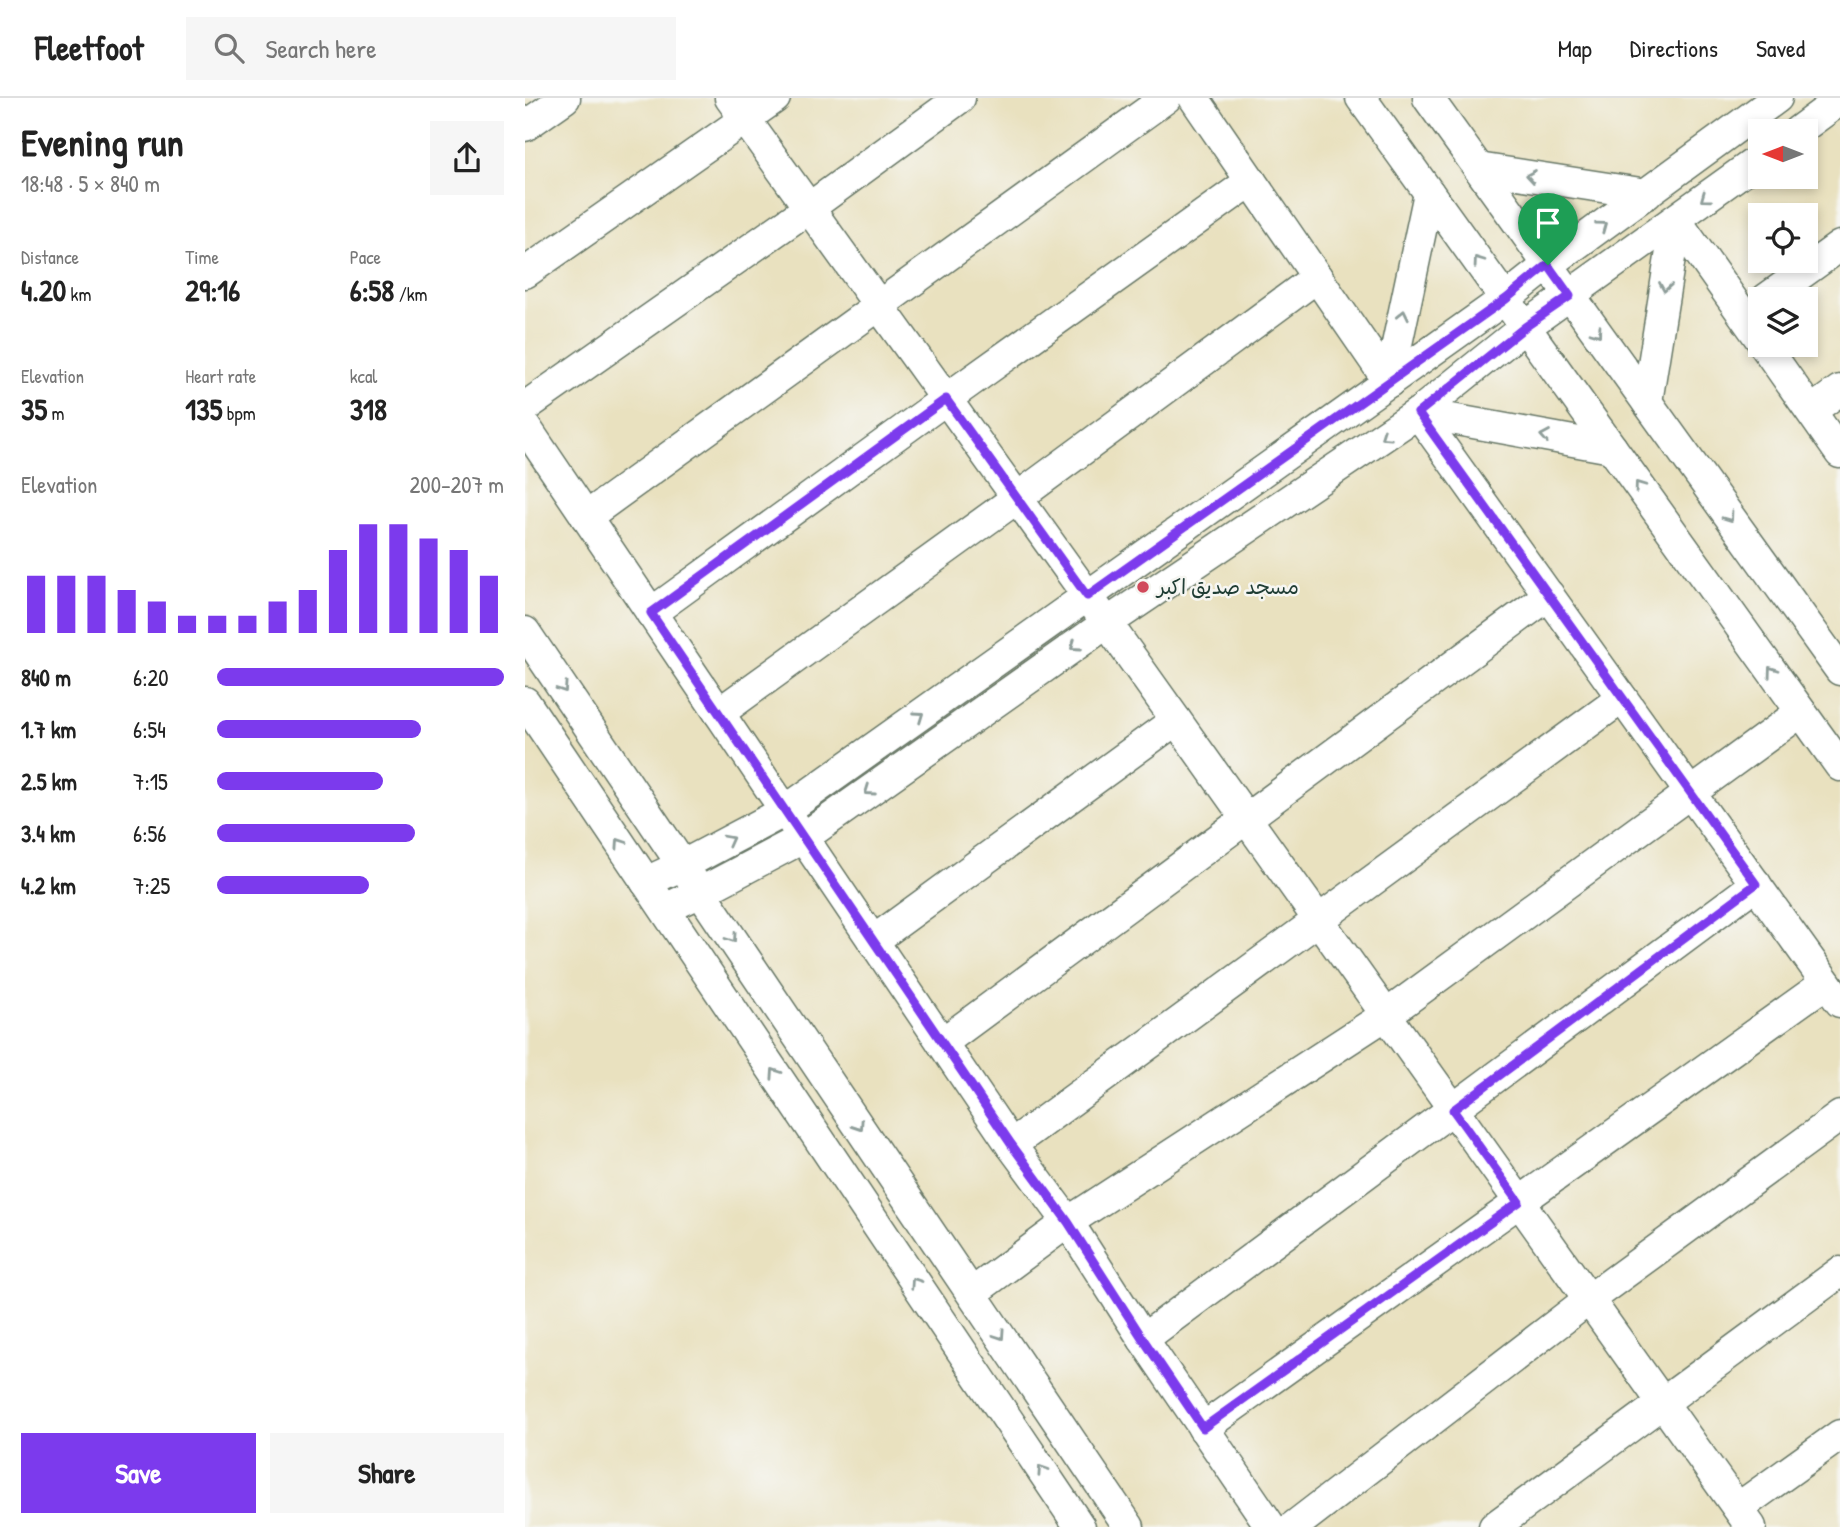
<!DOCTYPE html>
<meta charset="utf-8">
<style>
body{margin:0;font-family:"Patrick Hand","Playpen Sans Arabic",sans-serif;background:#f6f6f6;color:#222;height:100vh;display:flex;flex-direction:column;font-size:26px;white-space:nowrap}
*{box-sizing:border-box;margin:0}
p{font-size:23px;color:#767676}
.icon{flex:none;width:38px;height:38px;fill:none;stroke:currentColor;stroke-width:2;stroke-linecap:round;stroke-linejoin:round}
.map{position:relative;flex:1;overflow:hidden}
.side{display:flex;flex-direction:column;background:#fff;width:525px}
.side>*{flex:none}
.needle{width:46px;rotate:270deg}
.tools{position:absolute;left:1223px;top:21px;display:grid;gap:14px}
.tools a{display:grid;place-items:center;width:70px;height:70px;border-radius:0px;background:#fff;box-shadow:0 4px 10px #0003;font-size:35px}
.pin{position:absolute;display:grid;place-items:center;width:60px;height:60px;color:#fff;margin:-72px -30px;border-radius:50% 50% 50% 0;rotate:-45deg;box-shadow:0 0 7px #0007}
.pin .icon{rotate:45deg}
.round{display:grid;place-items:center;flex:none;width:74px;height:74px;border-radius:0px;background:#f6f6f6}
.summary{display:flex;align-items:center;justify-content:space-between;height:119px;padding:0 21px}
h1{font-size:38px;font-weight:800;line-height:52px}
.figures{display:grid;grid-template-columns:repeat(3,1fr);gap:10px;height:119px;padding:7px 21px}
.figures div{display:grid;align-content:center}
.figures b{font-size:30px;font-weight:800}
.figures small{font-size:19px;font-weight:400}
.figures p{font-size:19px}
.chart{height:196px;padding:14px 21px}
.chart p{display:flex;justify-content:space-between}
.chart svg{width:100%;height:126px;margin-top:7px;stroke:#7c3aed;stroke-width:6}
.primary-button{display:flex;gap:14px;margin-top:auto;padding:14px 21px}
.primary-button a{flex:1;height:80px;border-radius:0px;background:#7c3aed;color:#fff;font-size:28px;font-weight:800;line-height:80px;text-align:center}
.primary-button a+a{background:#f6f6f6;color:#222}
ul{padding:0 21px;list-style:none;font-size:23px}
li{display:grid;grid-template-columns:112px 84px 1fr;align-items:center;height:52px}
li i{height:18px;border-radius:9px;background:#7c3aed}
header{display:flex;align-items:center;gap:42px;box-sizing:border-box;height:98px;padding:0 35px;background:#fff;border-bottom:2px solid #e0e0e0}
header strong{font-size:33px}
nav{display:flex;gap:38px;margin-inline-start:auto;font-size:24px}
.search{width:490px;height:63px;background:#f6f6f6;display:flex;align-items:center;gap:18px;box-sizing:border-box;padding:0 24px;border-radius:0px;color:#767676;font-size:26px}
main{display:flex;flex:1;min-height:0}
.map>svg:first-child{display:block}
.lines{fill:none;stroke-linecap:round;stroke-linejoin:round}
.minor-casing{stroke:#667665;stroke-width:33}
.minor{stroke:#fff;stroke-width:30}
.oneway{stroke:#8f9e9a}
.route-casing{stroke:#fff;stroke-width:14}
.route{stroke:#7c3aed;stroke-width:9}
.poi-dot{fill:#d1495b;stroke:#f6f6f2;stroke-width:2.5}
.labels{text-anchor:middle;stroke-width:5;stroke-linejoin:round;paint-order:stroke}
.poi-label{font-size:21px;fill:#1f3d34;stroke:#f6f6f2;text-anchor:start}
</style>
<header>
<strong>Fleetfoot</strong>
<div class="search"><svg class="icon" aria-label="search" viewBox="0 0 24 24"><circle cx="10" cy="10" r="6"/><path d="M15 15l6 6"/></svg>Search here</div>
<nav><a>Map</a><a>Directions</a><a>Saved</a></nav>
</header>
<main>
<section class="side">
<div class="summary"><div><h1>Evening run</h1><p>18:48 · 5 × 840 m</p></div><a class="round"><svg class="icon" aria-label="share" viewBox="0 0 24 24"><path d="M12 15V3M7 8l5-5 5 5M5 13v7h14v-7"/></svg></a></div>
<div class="figures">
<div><p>Distance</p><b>4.20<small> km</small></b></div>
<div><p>Time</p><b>29:16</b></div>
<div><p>Pace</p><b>6:58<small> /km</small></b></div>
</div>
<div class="figures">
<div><p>Elevation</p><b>35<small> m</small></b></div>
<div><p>Heart rate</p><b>135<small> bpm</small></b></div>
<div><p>kcal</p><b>318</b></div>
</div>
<div class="chart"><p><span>Elevation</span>200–207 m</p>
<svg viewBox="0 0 160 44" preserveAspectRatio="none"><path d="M5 44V24M15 44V24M25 44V24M35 44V29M45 44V33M55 44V38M65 44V38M75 44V38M85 44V33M95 44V29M105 44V15M115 44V6M125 44V6M135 44V11M145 44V15M155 44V24"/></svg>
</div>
<ul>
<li><b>840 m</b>6:20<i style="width:100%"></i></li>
<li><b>1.7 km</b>6:54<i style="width:71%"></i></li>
<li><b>2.5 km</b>7:15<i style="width:58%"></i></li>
<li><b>3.4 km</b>6:56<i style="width:69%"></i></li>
<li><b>4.2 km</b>7:25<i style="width:53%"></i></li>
</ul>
<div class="primary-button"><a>Save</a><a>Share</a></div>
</section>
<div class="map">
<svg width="1315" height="1429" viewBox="0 0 1315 1429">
<rect width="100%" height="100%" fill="#f6f6f2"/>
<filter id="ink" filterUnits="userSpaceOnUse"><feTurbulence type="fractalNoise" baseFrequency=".0143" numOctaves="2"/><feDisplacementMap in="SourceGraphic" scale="14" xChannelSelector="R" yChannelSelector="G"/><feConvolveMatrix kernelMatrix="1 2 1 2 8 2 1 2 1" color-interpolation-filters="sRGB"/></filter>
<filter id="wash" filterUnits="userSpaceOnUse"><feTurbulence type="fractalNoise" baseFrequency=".00686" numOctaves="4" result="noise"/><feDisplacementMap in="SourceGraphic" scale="28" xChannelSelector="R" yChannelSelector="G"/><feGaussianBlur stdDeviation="1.57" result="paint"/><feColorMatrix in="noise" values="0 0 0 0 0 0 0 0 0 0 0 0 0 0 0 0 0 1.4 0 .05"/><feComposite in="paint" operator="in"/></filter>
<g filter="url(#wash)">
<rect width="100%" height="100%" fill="#e9e1bf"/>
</g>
<g filter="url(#ink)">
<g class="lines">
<defs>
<g id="minor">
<polyline points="205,0 582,525 1226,1429"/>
<polyline points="669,0 864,284"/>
<polyline points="836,0 1315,668"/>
<polyline points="903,0 1315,572"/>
<polyline points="0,28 40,0"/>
<polyline points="1273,33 1315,2"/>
<polyline points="953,70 1122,96"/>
<polyline points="1151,122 1236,242"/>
<polyline points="0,175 250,0"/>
<polyline points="1241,201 1315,148"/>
<polyline points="1239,247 1315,355"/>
<polyline points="864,284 904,95"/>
<polyline points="1122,304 1151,122"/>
<polyline points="0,309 284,110 435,0"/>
<polyline points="1286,313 1315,292"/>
<polyline points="893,315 1315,904"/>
<polyline points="893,315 1087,350"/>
<polyline points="0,328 486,1047 543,1124 618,1241 746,1429"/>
<polyline points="61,419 641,0"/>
<polyline points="126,515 421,301 726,83"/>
<polyline points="0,534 604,1429"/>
<polyline points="0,604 555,1429"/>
<polyline points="194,615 492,400 792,179"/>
<polyline points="121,784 158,767 260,713 980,201 1023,167 1252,0"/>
<polyline points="140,811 176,794 278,740 582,525 893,315 1000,229 1236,60"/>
<polyline points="348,843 651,622"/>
<polyline points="417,945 1024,497"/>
<polyline points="486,1047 1097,600"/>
<polyline points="447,1195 543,1124 861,917 1276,614"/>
<polyline points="618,1241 1231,786"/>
<polyline points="678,1330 1301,885"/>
<polyline points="1213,1410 1315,1337"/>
<polyline points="768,1429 1063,1202 1315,1018"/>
<polyline points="969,1429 1315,1174"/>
</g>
</defs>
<use href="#minor" class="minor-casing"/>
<use href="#minor" class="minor"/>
</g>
<defs><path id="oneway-chevron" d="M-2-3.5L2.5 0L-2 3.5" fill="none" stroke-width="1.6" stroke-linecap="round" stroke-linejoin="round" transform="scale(1.75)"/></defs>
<g class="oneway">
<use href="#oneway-chevron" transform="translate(1006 78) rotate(-171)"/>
<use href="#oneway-chevron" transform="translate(1180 100) rotate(144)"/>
<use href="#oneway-chevron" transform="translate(1077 128) rotate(-36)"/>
<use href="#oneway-chevron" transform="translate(953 163) rotate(-126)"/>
<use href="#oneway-chevron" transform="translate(1140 189) rotate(99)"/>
<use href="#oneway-chevron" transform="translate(878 217) rotate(-78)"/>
<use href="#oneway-chevron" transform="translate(1072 234) rotate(54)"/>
<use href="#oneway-chevron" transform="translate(860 338) rotate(146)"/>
<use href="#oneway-chevron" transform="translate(1020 338) rotate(-170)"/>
<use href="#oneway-chevron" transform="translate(1114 388) rotate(-126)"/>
<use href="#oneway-chevron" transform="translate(1204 419) rotate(54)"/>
<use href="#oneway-chevron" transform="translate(550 548) rotate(145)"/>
<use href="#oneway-chevron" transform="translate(1247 573) rotate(-126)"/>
<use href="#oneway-chevron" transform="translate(38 590) rotate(56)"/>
<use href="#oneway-chevron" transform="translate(394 618) rotate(-35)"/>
<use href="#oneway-chevron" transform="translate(344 693) rotate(145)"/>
<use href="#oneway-chevron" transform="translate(204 742) rotate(-28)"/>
<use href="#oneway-chevron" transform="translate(95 745) rotate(-124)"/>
<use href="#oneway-chevron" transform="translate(207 840) rotate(56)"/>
<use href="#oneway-chevron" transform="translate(250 975) rotate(-124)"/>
<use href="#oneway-chevron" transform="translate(334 1028) rotate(56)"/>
<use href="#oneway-chevron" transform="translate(390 1184) rotate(-124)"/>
<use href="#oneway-chevron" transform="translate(475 1237) rotate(56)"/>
<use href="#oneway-chevron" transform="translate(517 1372) rotate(-124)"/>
</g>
</g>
<g class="lines" filter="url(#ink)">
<defs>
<polygon id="route" points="1023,167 1045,198 1000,229 893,315 1231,786 928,1012 994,1104 678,1330 618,1241 543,1124 486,1046 126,515 421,301 562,498 981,201"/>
</defs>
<use href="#route" class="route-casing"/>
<use href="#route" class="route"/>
</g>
<circle class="poi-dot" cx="618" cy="489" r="7"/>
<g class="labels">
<g class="poi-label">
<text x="632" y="496">مسجد صدیق اکبر</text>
</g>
</g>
</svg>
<div class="tools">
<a><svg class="needle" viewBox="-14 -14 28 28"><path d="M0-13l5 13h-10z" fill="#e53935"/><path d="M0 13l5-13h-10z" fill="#767676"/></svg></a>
<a><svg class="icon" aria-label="locate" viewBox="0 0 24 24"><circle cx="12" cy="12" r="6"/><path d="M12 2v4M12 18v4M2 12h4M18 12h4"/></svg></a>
<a><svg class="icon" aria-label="layers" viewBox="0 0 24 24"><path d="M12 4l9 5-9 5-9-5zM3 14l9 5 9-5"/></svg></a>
</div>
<div class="pin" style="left:1023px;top:167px;background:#1e9e55"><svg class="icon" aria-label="arrive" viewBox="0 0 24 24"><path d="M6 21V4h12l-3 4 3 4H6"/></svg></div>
</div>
</main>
